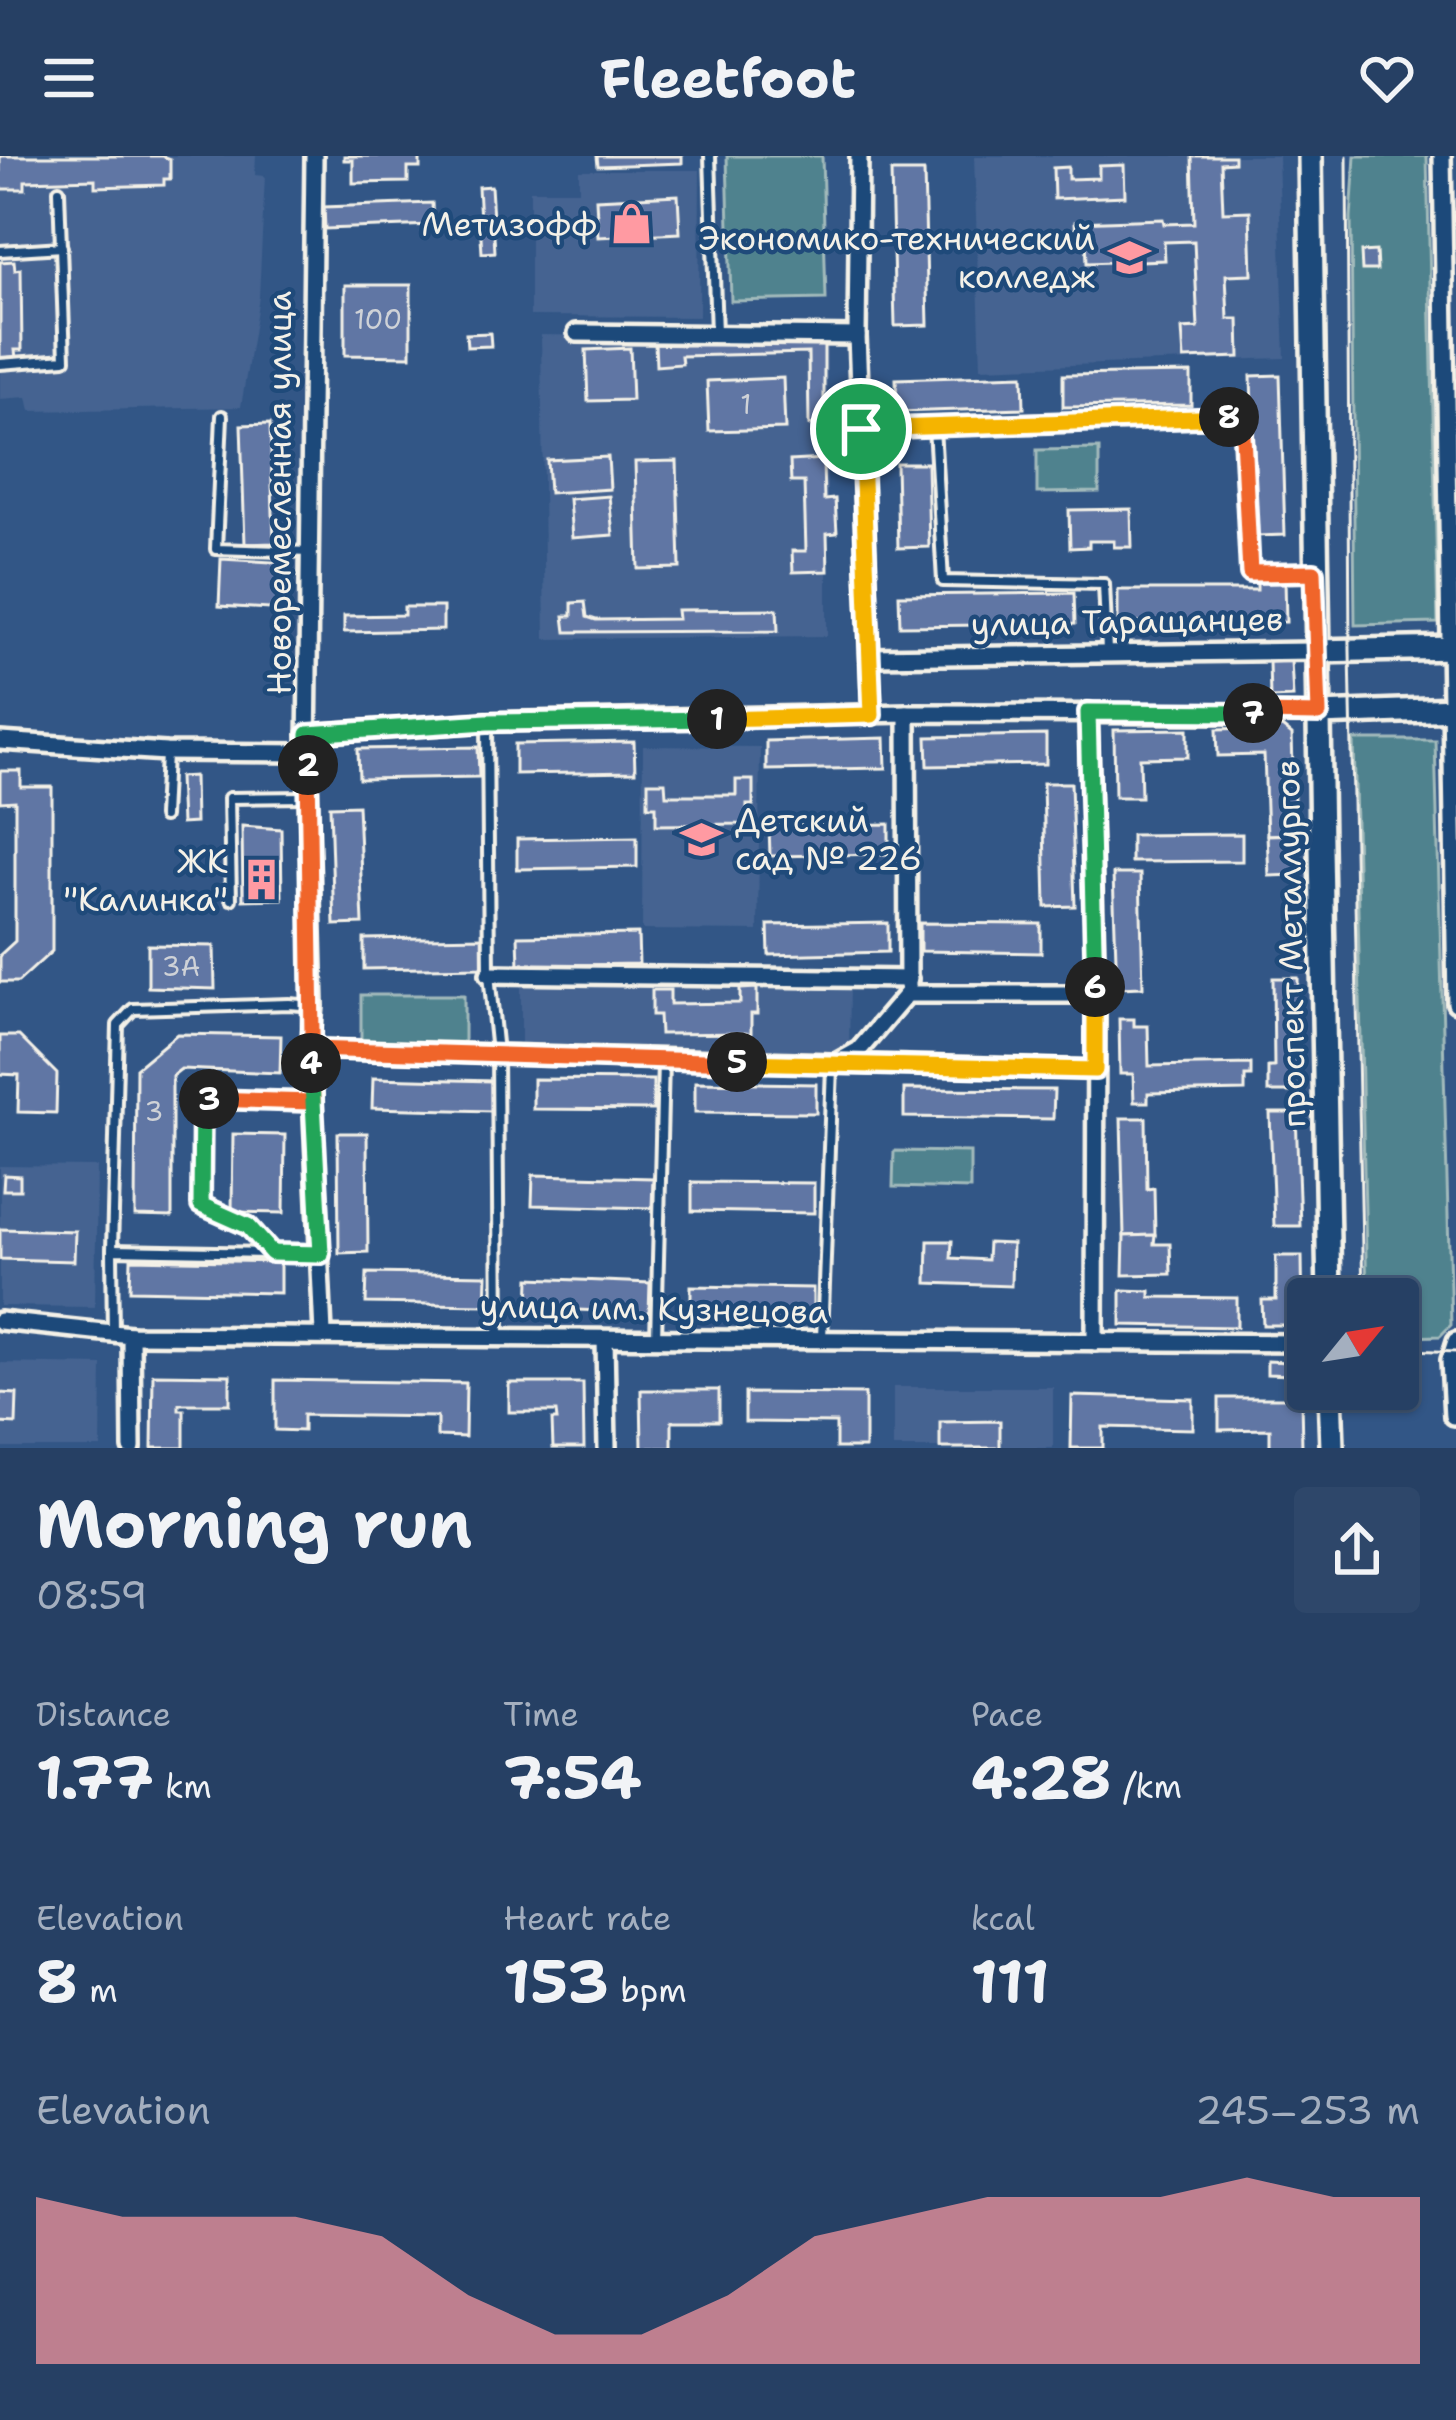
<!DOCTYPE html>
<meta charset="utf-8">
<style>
body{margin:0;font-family:"Shantell Sans",sans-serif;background:#2e476a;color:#f1f3f6;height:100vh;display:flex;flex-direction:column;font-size:45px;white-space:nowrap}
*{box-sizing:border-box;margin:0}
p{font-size:39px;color:#a4afbf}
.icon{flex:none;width:66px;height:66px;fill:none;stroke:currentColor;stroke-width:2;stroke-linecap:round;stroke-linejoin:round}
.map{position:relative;height:1292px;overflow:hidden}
.sheet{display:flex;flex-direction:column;background:#264064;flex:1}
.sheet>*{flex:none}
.needle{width:78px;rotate:60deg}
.buttons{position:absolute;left:1287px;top:1122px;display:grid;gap:24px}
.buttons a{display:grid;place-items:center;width:132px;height:132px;border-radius:12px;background:#264064;box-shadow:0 3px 9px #0004,0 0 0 3px #425978;font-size:60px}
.pin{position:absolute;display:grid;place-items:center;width:102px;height:102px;color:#fff;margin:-51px;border:6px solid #fff;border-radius:50%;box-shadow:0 3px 12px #0007}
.km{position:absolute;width:60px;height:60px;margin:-30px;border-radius:50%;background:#222;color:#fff;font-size:33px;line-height:60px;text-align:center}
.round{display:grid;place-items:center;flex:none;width:126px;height:126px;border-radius:12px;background:#2e476a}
.overview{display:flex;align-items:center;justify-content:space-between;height:204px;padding:0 36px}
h1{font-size:66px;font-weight:700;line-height:90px}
.stats{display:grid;grid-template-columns:repeat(3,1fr);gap:18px;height:204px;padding:12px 36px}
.stats div{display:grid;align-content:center}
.stats b{font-size:60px;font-weight:700}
.stats small{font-size:33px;font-weight:400}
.stats p{font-size:33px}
.chart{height:336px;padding:24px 36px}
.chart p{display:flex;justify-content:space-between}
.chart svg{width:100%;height:216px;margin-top:12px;fill:#ff9aa2;opacity:.7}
header{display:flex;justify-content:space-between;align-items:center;height:156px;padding:0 36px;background:#264064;font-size:54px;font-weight:700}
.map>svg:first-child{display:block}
.built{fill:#446391}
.green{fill:#4f828e;stroke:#a2babb;stroke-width:3}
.building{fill:#6176a4;stroke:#f4f1e8;stroke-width:3}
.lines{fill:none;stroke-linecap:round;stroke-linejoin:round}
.lane-casing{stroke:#f4f1e8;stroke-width:16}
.street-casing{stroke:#f4f1e8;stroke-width:24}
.secondary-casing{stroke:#f4f1e8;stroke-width:30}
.lane{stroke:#1f4a7a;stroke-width:8}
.street{stroke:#1f4a7a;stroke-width:15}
.secondary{stroke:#1f4a7a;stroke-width:21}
.tram{stroke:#f4f1e8;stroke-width:3}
.split-1-casing{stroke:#fff;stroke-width:24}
.split-2-casing{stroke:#fff;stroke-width:24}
.split-3-casing{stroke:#fff;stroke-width:24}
.split-4-casing{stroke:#fff;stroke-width:24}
.split-5-casing{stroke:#fff;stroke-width:24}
.split-6-casing{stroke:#fff;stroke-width:24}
.split-7-casing{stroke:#fff;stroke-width:24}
.split-8-casing{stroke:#fff;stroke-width:24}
.split-9-casing{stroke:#fff;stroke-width:24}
.split-1{stroke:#f5b400;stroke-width:15}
.split-2{stroke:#22a559;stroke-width:15}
.split-3{stroke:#f0652b;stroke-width:15}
.split-4{stroke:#22a559;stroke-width:15}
.split-5{stroke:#f0652b;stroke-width:15}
.split-6{stroke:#f5b400;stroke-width:15}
.split-7{stroke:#22a559;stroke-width:15}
.split-8{stroke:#f0652b;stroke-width:15}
.split-9{stroke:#f5b400;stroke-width:15}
.labels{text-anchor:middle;stroke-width:9;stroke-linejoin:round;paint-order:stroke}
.number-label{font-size:27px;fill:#cfd2d7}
.poi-label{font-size:33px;fill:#f4f1e8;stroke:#1f4a7a;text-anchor:end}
.street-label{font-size:33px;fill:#f4f1e8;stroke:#1f4a7a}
</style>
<header><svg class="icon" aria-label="menu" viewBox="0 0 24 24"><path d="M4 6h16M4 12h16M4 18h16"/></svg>Fleetfoot<svg class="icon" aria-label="heart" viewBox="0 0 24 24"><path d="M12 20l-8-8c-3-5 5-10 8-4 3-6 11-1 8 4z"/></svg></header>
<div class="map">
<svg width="1456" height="1292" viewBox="0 0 1456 1292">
<rect width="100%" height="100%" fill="#325686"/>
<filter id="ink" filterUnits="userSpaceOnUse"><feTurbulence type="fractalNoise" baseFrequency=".00833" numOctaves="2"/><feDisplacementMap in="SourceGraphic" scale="24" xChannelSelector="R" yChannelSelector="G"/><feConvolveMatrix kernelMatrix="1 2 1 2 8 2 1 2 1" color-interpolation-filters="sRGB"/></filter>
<g filter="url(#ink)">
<g class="built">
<polygon points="0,0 256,0 255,19 265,20 259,141 241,251 30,255 27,241 0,243"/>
<polygon points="974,0 1278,0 1285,202 981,212"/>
<polygon points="579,14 700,14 699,161 530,160 530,34 579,34"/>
<polygon points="541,179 827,183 827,480 545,483"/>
<polygon points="643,590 760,591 758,775 642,774"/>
<polygon points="521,827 850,830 849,901 521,898"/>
<polygon points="0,1010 97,1011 95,1151 0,1150"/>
<polygon points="0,1207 102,1209 101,1292 0,1292"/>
<rect x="893" y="1231" width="160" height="61"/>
</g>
<g class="green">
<polygon points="727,0 822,0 826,143 731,145"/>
<polygon points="1355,0 1427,0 1438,467 1355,469 1351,62"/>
<polygon points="1099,293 1099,336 1037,337 1037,294"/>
<polygon points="1354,584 1435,584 1451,1169 1440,1180 1407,1181 1407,1188 1398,1184 1398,1143 1367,1143"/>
<rect x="361" y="839" width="103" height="51"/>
<polygon points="894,995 970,996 970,1033 893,1031"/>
</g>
<g class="building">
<polygon points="0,0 162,0 170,3 170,23 164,23 164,29 95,31 95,23 25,25 25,33 0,33"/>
<polygon points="344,0 420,0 420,12 408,12 408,26 353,27 353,4 344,4"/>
<polygon points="597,0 682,0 682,7 598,10"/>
<polygon points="1192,0 1234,0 1234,6 1221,7 1223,56 1250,55 1252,118 1226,119 1228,163 1239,163 1240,201 1184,203 1182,173 1198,172 1194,85 1164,86 1165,104 1087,107 1086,83 1076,83 1075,66 1163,63 1164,68 1194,67"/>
<polygon points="1124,9 1125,40 1054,43 1053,12 1068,11 1068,23 1099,22 1099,10"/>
<polygon points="891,16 924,16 928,169 895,170"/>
<polygon points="491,30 495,96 482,97 478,31"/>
<polygon points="678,39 680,77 598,81 596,43"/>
<polygon points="432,47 433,69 325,73 324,51"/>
<polygon points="1376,95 1377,114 1362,114 1361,96"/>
<polygon points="14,105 15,114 21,113 22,194 15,194 16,202 0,202 0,106"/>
<polygon points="345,129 411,129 411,200 345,199"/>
<polygon points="490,177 491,190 467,191 466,178"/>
<polygon points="681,185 681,189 824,187 824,267 809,269 808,197 681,200 682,208 656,210 655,187"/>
<polygon points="630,192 632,244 588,245 586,194"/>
<polygon points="1191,217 1191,249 1063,251 1063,219"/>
<polygon points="1023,219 1024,252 897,256 896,223"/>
<polygon points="1280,219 1285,379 1256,380 1251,220"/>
<polygon points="783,222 785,273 709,275 707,225"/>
<polygon points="270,268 274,387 245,388 241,269"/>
<polygon points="608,301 610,333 549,337 547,304"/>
<polygon points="823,303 824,344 835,343 837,377 827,378 828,415 793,416 792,395 806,395 804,326 791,326 790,305"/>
<polygon points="677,305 680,412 638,413 635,306"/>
<polygon points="896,307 927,307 929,391 898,392"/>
<polygon points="609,340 613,379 572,382 569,343"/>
<polygon points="1131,353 1132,391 1114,391 1114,385 1089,385 1089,391 1070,392 1069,354"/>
<polygon points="221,403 289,407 286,454 219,450"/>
<polygon points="1257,423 1285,423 1286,466 1118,467 1118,434 1257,434"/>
<polygon points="1074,437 1075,468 900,470 899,439"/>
<polygon points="585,446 587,461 596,464 678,463 677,454 777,453 778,475 566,476 564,460 572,460 572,447"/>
<polygon points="404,451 443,451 443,474 344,476 344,460 404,459"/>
<polygon points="1291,505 1293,541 1270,542 1269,506"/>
<polygon points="1282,571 1292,579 1295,678 1267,679 1264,599 1218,600 1217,573"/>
<polygon points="1188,573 1188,601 1140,602 1141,641 1115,641 1114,574"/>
<polygon points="1046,579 1046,608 928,610 927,581"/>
<polygon points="885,582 886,612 766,614 766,585"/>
<polygon points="634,586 635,616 515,618 515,588"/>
<polygon points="478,591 479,621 359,623 358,593"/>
<polygon points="0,615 21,615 21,631 52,631 52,795 18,826 0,826 0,799 15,785 15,645 0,646"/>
<polygon points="194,620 195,667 181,668 179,621"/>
<polygon points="736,624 753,624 753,649 747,649 747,668 656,669 656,650 648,650 648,626 665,626 666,639 736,639"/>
<polygon points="1043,627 1071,627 1075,750 1046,751"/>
<polygon points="358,649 363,768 334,769 330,650"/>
<polygon points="889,668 889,698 770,700 769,670"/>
<polygon points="242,670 281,673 282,743 243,744"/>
<polygon points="1242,678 1242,705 1131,706 1131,679"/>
<polygon points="1295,678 1297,719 1269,720 1267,679"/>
<polygon points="637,681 637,711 517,713 517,683"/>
<polygon points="1113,718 1140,718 1143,831 1117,832"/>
<polygon points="888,767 888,796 769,799 768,769"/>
<polygon points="920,767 1041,768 1041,797 920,795"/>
<polygon points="638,778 639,808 519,810 518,780"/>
<polygon points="484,781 484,811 364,813 364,783"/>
<polygon points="148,789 214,790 215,833 148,831"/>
<polygon points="1273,822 1298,822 1300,936 1268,936 1268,911 1274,911"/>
<polygon points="757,832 757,858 751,858 751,877 660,878 659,859 652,859 652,834 670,834 670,848 740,847 740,833"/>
<polygon points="1119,863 1134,863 1134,870 1148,870 1149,910 1251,908 1251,920 1245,920 1245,935 1148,937 1148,946 1134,946 1133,918 1120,918"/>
<polygon points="177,878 281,880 280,917 181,913 172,920 172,1061 135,1060 136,912"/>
<polygon points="0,880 19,880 57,918 56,957 18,956 19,919 0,918"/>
<polygon points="373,922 493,925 492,955 372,952"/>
<polygon points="533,923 653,924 653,954 533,953"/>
<polygon points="695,926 816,928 816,957 695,956"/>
<polygon points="904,933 1054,934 1053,963 904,961"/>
<polygon points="1270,957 1296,957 1300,1070 1274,1070"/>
<polygon points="1121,962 1146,962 1147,1033 1154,1032 1155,1079 1124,1080"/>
<polygon points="338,977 367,977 368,1096 339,1097"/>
<polygon points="233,978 285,979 284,1057 232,1056"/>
<polygon points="4,1019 20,1020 20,1034 3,1034"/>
<polygon points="533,1019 653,1022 652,1052 532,1049"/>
<polygon points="692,1026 814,1027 814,1057 692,1055"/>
<polygon points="0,1073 75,1075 74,1105 0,1103"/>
<polygon points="1155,1079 1154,1088 1170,1088 1171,1118 1123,1119 1124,1080"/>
<polygon points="928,1085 952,1085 951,1102 987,1104 988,1087 1012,1088 1011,1130 927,1127"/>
<polygon points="1276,1100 1302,1100 1303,1169 1263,1169 1262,1144 1276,1144"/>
<polygon points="131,1103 280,1106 280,1137 130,1134"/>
<polygon points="367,1117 487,1119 486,1149 366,1147"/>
<polygon points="530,1122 650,1127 649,1157 529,1152"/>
<polygon points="691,1130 813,1132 813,1162 691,1160"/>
<polygon points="1121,1134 1150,1135 1150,1141 1237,1142 1237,1171 1121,1169"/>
<polygon points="1267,1205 1289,1206 1297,1215 1292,1219 1267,1218"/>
<polygon points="153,1218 230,1219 230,1248 179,1248 179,1254 184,1254 184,1292 152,1292"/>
<polygon points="275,1224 466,1227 465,1281 437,1280 437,1261 303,1259 303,1275 275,1274"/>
<polygon points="509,1227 583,1227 584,1292 553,1292 552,1264 557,1264 556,1256 509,1256"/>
<polygon points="641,1234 719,1234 719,1265 672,1265 672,1292 642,1292"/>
<polygon points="0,1237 17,1238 16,1268 0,1267"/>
<polygon points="745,1237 865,1238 865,1292 836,1292 836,1267 745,1266"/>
<polygon points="1072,1240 1193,1243 1193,1273 1103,1271 1103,1292 1071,1292"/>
<polygon points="1219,1242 1301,1242 1302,1292 1270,1292 1270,1273 1219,1274"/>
<polygon points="1000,1265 1000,1292 940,1292 940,1266"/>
</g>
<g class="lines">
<defs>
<g id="lane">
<polyline points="710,0 716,178"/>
<polyline points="0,95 62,91"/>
<polyline points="0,208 65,203 59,34"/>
<polyline points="222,260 216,393 311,396"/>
<polyline points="934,271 943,425 1104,428 1107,495"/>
<polyline points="861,273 1242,260 1250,417 1313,416"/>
<polyline points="487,567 489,818 497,897 499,1180"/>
<polyline points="163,661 166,598"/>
<polyline points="231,743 229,642 307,641"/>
<polyline points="312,946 202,943 201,1049 248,1070 273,1097 320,1098"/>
<polyline points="112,1094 118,869 133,853 289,848 314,850"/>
<polyline points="113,1178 112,1094 271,1097"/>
<polyline points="656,1183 663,905"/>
<polyline points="822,1183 832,910"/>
</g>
<g id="street">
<polyline points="314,0 307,597 314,850 310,893 323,1178"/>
<polyline points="859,0 857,180 872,559"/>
<polyline points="1442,0 1456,847"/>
<polyline points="577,177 857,180"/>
<polyline points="871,501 1315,495"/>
<polyline points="1088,556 1096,838 1095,1186"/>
<polyline points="907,557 908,830"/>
<polyline points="307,578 487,566 907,557 1319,558"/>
<polyline points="0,585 166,596 307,597"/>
<polyline points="489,818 909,823"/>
<polyline points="310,893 1095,914"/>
<polyline points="834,908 859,894 907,838 1096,838"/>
<polyline points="0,1165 131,1179 1308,1187"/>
<polyline points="131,1179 132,1292"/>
<polyline points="605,1183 607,1292"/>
<polyline points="1453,1260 1450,1204 1456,1185"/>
</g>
<g id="secondary">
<path d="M 1310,0 C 1314,381 1323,762 1329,1143"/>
<polyline points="1315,495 1456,492"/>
<polyline points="1319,558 1456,553"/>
<polyline points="1330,1233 1332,1292"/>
</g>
</defs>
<use href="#lane" class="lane-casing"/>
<use href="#street" class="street-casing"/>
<use href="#secondary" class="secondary-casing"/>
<use href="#lane" class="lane"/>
<use href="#street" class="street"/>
<use href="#secondary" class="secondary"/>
<g class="tram">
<polyline points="1347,0 1350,495 1363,1143"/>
<polyline points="1398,1189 1413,1194 1456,1196"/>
</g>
</g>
</g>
<g class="lines" filter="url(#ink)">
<defs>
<polyline id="split-1" points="717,563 872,559 861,273"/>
<polyline id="split-2" points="308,609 308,578 487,566 717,563"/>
<polyline id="split-3" points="209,943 313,946 308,609"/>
<polyline id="split-4" points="209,943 202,943 201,1049 248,1070 272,1097 321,1098 311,907"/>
<polyline id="split-5" points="311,907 310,893 737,906"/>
<polyline id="split-6" points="737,906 1095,914 1095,831"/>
<polyline id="split-7" points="1095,831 1088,556 1253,557"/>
<polyline id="split-8" points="1229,261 1242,260 1250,417 1314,416 1319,558 1253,557"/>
<polyline id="split-9" points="861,273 1229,261"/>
</defs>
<use href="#split-1" class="split-1-casing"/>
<use href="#split-2" class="split-2-casing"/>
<use href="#split-3" class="split-3-casing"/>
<use href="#split-4" class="split-4-casing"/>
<use href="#split-5" class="split-5-casing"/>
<use href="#split-6" class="split-6-casing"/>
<use href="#split-7" class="split-7-casing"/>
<use href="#split-8" class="split-8-casing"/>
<use href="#split-9" class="split-9-casing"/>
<use href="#split-1" class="split-1"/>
<use href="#split-2" class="split-2"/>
<use href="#split-3" class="split-3"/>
<use href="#split-4" class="split-4"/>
<use href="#split-5" class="split-5"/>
<use href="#split-6" class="split-6"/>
<use href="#split-7" class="split-7"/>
<use href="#split-8" class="split-8"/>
<use href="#split-9" class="split-9"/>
</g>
<defs>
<symbol id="shop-bare" viewBox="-9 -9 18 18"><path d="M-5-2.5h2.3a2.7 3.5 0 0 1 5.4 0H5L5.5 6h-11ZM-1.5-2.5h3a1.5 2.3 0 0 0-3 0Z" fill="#ff9aa2" stroke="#1f4a7a" stroke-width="2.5" paint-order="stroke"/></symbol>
<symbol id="university-bare" viewBox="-9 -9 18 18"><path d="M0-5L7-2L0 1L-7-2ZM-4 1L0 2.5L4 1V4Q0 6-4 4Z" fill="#ff9aa2" stroke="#1f4a7a" stroke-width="2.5" paint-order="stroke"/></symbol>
<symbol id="school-bare" viewBox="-9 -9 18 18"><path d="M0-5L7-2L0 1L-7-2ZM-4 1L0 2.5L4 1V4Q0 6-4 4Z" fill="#ff9aa2" stroke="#1f4a7a" stroke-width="2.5" paint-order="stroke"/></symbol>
<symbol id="building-bare" viewBox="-9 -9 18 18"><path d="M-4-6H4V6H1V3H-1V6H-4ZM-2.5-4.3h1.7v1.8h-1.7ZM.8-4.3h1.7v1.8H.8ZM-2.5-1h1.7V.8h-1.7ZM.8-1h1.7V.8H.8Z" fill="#ff9aa2" stroke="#1f4a7a" stroke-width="2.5" paint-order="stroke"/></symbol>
</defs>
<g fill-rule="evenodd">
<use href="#shop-bare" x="602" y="38" width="59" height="59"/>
<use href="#university-bare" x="1100" y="72" width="59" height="59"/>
<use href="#school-bare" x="672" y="654" width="59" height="59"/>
<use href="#building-bare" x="232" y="694" width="59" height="59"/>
</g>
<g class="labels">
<g class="number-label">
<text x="378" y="173">100</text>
<text x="746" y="258">1</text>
<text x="181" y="820">3А</text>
<text x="154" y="965">3</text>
</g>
<g class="poi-label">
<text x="597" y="80">Метизофф</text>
<text x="1095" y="94">Экономико-технический<tspan x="1095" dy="38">колледж</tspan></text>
<text x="735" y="676" text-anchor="start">Детский<tspan x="735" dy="38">сад № 226</tspan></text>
<text x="228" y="717">ЖК<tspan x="228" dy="38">"Калинка"</tspan></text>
</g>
<g class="street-label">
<text transform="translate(279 337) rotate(-90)" y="12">Новоремесленная улица</text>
<text transform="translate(1127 465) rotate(-1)" y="12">улица Таращанцев</text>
<text transform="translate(1290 788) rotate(-91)" y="12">проспект Металлургов</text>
<text transform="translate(654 1152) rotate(1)" y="12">улица им. Кузнецова</text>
</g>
</g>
</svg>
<div class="buttons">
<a><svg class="needle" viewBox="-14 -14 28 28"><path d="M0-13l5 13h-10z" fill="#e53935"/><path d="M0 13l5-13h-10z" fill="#a4afbf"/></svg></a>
</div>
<div class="pin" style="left:861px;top:273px;background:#1e9e55"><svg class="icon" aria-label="arrive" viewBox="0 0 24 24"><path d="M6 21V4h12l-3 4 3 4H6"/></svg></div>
<b class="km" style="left:717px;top:563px">1</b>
<b class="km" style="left:308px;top:609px">2</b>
<b class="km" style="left:209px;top:943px">3</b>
<b class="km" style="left:311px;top:907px">4</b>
<b class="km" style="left:737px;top:906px">5</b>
<b class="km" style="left:1095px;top:831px">6</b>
<b class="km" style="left:1253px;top:557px">7</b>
<b class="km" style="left:1229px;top:261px">8</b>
</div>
<section class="sheet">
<div class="overview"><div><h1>Morning run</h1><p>08:59</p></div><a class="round"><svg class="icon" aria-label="share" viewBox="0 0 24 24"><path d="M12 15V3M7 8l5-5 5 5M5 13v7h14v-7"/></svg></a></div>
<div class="stats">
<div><p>Distance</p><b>1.77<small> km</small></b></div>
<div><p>Time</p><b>7:54</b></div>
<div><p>Pace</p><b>4:28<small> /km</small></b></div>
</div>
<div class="stats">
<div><p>Elevation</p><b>8<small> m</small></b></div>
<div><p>Heart rate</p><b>153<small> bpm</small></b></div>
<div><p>kcal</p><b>111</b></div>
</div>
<div class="chart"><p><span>Elevation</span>245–253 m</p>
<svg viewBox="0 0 160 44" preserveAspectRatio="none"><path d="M0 44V10L10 14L20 14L30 14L40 18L50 30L60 38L70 38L80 30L90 18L100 14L110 10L120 10L130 10L140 6L150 10L160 10V44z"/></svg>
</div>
</section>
